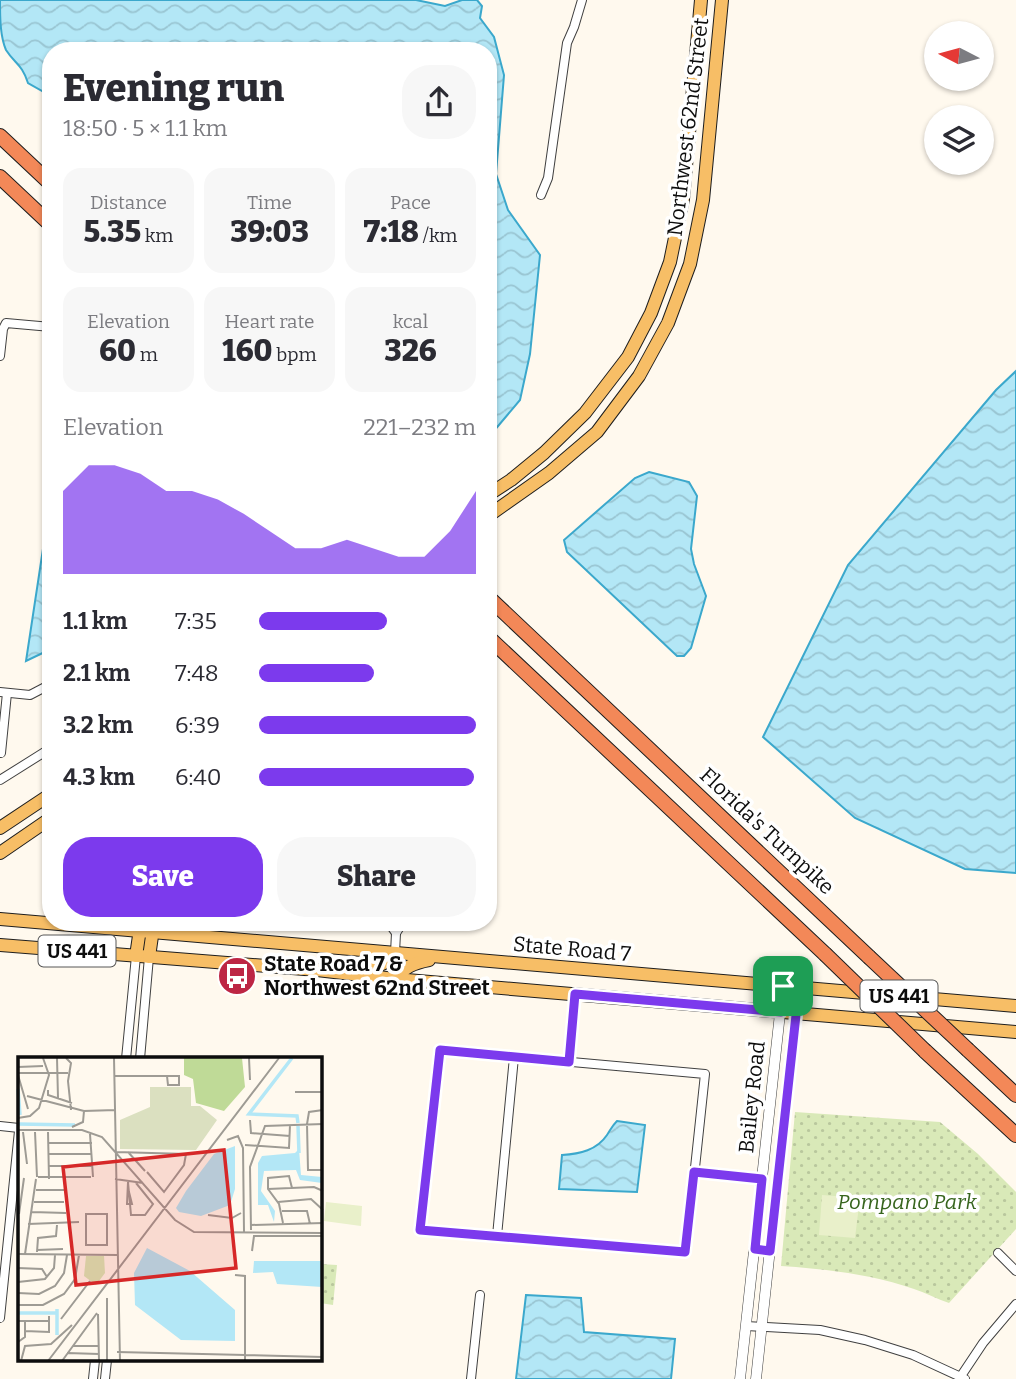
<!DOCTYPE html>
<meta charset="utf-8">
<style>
body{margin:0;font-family:Bitter,serif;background:#f7f7f7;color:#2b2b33;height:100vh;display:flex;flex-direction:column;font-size:26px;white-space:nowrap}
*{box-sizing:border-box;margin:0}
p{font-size:23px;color:#7c7c81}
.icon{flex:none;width:38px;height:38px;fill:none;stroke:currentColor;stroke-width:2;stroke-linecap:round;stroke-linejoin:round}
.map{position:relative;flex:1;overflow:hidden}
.sheet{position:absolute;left:42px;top:42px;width:455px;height:889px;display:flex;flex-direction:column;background:#fff;border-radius:28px;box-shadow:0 2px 5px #0004}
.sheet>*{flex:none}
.needle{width:46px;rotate:276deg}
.buttons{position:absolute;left:924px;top:21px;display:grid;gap:14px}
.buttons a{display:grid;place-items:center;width:70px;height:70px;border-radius:50%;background:#fff;box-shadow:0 2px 5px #0004;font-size:35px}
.pin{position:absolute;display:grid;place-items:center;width:60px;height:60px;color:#fff;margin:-30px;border-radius:14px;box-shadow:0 4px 10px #0006}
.round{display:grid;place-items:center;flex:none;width:74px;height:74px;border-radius:28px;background:#f7f7f7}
.summary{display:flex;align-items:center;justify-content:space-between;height:119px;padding:0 21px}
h1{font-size:38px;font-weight:800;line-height:52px}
.figures{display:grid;grid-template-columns:repeat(3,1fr);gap:10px;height:119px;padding:7px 21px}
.figures div{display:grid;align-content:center;border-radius:18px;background:#f7f7f7;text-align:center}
.figures b{font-size:30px;font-weight:800}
.figures small{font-size:19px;font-weight:400}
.figures p{font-size:19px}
.chart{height:196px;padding:14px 21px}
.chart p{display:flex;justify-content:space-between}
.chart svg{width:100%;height:126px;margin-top:7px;fill:#7c3aed;opacity:.7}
.action{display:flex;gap:14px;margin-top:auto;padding:14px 21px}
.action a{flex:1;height:80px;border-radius:28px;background:#7c3aed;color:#fff;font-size:28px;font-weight:800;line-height:80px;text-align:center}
.action a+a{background:#f7f7f7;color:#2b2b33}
ul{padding:0 21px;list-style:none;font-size:23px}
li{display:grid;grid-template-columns:112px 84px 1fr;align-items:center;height:52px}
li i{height:18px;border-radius:9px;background:#7c3aed}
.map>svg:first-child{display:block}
.park{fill:url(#park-dots)}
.pitch{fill:#e9f0ca}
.water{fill:url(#water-waves);stroke:#3ba8cc;stroke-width:2}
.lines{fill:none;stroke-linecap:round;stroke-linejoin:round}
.minor-casing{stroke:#404040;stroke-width:10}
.tertiary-casing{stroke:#404040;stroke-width:11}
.primary-casing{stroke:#1e1e1e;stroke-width:14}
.motorway-casing{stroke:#1e1e1e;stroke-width:16}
.minor{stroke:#fff;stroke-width:8}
.tertiary{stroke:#fff;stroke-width:10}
.primary{stroke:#f7be66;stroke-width:12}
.motorway{stroke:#f38858;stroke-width:14}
.motorway-bridge-casing{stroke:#1e1e1e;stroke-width:16;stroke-linecap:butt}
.motorway-bridge{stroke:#f38858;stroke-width:14}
.route-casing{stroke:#fff;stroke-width:14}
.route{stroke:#7c3aed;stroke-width:9}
.labels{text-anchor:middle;stroke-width:7;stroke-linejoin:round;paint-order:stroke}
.shield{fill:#fff;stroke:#565656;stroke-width:2}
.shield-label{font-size:19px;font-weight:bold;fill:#0d0d0d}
.street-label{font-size:21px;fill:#0d0d0d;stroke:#fff}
.poi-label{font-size:21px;font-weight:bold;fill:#0d0d0d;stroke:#fff;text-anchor:start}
.park-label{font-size:21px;font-style:italic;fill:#37651e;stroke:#fff}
.inset-river{fill:none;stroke:#b3e7f6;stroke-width:3.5}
.inset-road{fill:none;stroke:#9e9b94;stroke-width:2}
.view{fill:#d62828;fill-opacity:0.15;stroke:#d62828;stroke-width:3.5}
.inset-edge{fill:none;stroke:#0d0d0d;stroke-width:3.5}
</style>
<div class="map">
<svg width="1016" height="1379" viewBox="0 0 1016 1379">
<defs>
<pattern id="park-dots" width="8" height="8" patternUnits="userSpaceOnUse" patternTransform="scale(1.75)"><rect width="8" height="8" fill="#d9e9b8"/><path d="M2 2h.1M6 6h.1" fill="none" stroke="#b9c79d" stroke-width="1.8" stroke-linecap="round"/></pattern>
<pattern id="water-waves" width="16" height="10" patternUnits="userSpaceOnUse" patternTransform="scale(1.75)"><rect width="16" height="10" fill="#b3e7f6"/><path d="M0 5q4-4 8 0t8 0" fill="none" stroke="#99c5d2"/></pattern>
</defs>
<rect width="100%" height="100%" fill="#fff9ee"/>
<g class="park">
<path d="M 795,1112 L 940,1122 L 978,1154 L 1016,1192 L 1016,1229 L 949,1303 C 937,1299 926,1293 914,1289 C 871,1274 825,1269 781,1266 Z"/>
<polygon points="320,1264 337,1265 333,1305 320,1303"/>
</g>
<g class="pitch">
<polygon points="822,1195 860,1198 855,1238 819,1235"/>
<polygon points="326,1202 362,1206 361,1226 324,1221"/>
</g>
<g class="water">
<path d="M 0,0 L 416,0 L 445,6 L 462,0 L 477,0 L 482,6 L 480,18 L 494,37 L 504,75 L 496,174 L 508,210 L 540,255 L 530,354 L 520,400 L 488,438 L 488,51 L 51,51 L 51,96 L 28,83 C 22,64 15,64 6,50 C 0,36 0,17 0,0 Z"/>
<polygon points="1016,371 1016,873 965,869 855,818 763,737 848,565 996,390"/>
<polygon points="649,472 689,482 697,496 691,549 694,564 706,596 691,648 684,656 677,656 567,552 564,540 635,478"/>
<polygon points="51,496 51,649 26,661"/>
<path d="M 617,1121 L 645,1125 L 637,1192 L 559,1189 L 562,1155 C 580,1154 597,1150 607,1135 C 611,1129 612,1126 617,1121 Z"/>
<polygon points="526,1295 581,1298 584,1332 675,1339 671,1379 516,1379"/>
</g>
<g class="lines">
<defs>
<g id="minor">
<polyline points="541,195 548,178 567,43 574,27 582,0"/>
<polyline points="0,356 3,329 6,323 51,327"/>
<polyline points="0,692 30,695 51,684"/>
<polyline points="1,753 7,693"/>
<polyline points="0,780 51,748"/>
<polyline points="388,922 396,933"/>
<polyline points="395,953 396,933 403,922"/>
<polygon points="440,1050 705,1074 686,1252 420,1230"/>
<polyline points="126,1059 136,956"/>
<polyline points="140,1059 149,957"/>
<polyline points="569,1062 575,994"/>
<polyline points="0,1126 19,1128"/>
<polyline points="694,1172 762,1179"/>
<polyline points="497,1236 514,1057"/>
<polyline points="998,1253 1016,1271"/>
<polyline points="0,1318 19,1131"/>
<polyline points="746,1326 820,1330 865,1340 913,1355 965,1379"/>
<polyline points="961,1376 983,1343 1016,1304"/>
<polyline points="93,1379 95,1360"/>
<polyline points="105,1379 107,1360"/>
<polyline points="471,1379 480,1295"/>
</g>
<g id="tertiary">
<polyline points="740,1379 783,986"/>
<polyline points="756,1379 798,988"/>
</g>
<g id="primary">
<polyline points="488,495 511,480 544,453 585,413 628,357 651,313 670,262 683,199 701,0"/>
<polyline points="488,516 549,473 597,432 639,376 668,323 690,264 703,200 722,0"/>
<polyline points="0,828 51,794"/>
<polyline points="0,853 51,818"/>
<polyline points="0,919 1016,1006"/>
<polyline points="0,945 317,970 395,979 1016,1032"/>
<polyline points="136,956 141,922"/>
<polyline points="149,957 154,922"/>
<path d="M 353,968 C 372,967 382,969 395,953"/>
<path d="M 395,979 C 405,967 413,963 429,960"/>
</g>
<g id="motorway">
<polyline points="0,136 51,184"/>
<polyline points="0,177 51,225"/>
<polyline points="488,597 869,957"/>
<polyline points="488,637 825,954"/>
<polyline points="968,1050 1016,1095"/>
<polyline points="925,1051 1016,1135"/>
</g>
</defs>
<use href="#minor" class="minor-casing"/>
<use href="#tertiary" class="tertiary-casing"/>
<use href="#primary" class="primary-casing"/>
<use href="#motorway" class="motorway-casing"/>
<use href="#minor" class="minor"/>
<use href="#tertiary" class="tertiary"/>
<use href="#primary" class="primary"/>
<use href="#motorway" class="motorway"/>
<defs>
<g id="motorway-bridge">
<polyline points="825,954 925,1051"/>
<polyline points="869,957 968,1050"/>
</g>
</defs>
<use href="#motorway-bridge" class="motorway-bridge-casing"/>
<use href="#motorway-bridge" class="motorway-bridge"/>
</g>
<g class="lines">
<defs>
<polygon id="route" points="783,986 799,988 770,1251 755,1249 762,1179 694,1172 685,1252 420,1230 440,1050 569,1062 575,994 781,1012"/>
</defs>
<use href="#route" class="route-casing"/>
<use href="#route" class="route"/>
</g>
<defs>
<symbol id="bus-disc" viewBox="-11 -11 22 22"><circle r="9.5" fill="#bd2644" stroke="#fff"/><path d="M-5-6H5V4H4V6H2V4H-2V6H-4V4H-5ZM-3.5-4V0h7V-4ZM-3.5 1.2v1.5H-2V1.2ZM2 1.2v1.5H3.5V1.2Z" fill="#fff"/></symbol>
</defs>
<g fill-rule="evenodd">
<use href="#bus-disc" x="215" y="954" width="44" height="44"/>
</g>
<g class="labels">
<g class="shield">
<rect x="38.5" y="935.5" width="77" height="31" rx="5"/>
<rect x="860.5" y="980.5" width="77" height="31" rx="5"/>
</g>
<g class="shield-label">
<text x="77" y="958">US 441</text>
<text x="899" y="1003">US 441</text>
</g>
<g class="street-label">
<text transform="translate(688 127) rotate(-83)" y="7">Northwest 62nd Street</text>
<text transform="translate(767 831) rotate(43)" y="7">Florida's Turnpike</text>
<text transform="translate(572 949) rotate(5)" y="7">State Road 7</text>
<text transform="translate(752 1097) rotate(-84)" y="7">Bailey Road</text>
</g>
<g class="poi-label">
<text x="264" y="971">State Road 7 &amp;<tspan x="264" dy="24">Northwest 62nd Street</tspan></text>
</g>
<g class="park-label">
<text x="907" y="1209">Pompano Park</text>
</g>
</g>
<g transform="translate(18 1057)">
<rect width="304" height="304" fill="#fff9ee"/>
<path d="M 166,1 L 224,1 L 227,30 L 206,54 L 178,46 L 175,22 L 166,18 Z" fill="#bfda97"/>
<path d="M 132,30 L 173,30 L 173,49 L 182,49 L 199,63 L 178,93 L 102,92 L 102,63 L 132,50 Z" fill="#dbe0c0"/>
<path d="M 68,199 L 86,199 L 87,216 L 78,228 L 66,219 Z" fill="#d9e9b8"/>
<path d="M 217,89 L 217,132 L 212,148 L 183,159 L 161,155 L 158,151 L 168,134 L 196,97 ZM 281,92 L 283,118 L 304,120 L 304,126 L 282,123 L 278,113 L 246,114 L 243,134 L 257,154 L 256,165 L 250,148 L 240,148 L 240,106 L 244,99 L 277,96 ZM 129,191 L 172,214 L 217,253 L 217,284 L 163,283 L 117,248 L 116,216 ZM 236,204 L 304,204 L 304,230 L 259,227 L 255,215 L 235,216 Z" fill="#b3e7f6"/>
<path class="inset-river" d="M 274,1 L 231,57 L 279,59 L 280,66M 0,32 L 2,58M 0,67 L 57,68M 280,69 L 281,96M 0,256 L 39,256M 39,278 L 39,252"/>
<path class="inset-road" d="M 39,1 L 40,41M 48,1 L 53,6 L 50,24 L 53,53M 96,1 L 102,304M 231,1 L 232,23M 0,10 L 25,9M 0,16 L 50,16M 0,18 L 10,52M 97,19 L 161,19 L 161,28 L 150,28 L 149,19M 30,33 L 30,38 L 54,46M 277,35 L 305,35M 9,39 L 66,54M 305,53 L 291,55 L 289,67 L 290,113 L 305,113M 0,61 L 12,59 L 21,51 L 31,18 L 25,1M 232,63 L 233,76 L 272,79M 54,70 L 65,65 L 66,54 L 98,53M 0,73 L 64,73 L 84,80 L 157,163 L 176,175 L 305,176M 5,75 L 9,107M 17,75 L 19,120M 30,75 L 31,122M 72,77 L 75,120M 209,83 L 220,79 L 225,91 L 226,175M 31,86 L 74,86M 227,88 L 271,91 L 272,68M 98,95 L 168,97 L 166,108 L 146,135 L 129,115M 110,95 L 127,114M 31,97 L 74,97M 31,109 L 75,109M 20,120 L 73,120M 97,122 L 125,126M 110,125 L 113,158 L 127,158 L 135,147 L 118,126M 110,125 L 109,147 L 114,147 L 111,135M 250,132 L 296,130 L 305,134M 18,133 L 46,133M 16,145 L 46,145M 260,145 L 293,142 L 305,153M 264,154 L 289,154 L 292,167M 14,155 L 48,156M 1,157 L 6,121M 68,157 L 89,157 L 89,188 L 68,188 ZM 190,158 L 214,161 L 223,156M 265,166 L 261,147 L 250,132 L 250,121 L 271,119 L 274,131M 10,167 L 61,165M 233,168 L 305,166M 233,173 L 232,110 L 247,69 L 305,67M 19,193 L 45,192M 234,194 L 236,179 L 305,179M 19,195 L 20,181 L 38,179 L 39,168M 0,197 L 100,198M 7,197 L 18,122M 0,211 L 24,212 L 29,220M 217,218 L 227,219 L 227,304M 0,225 L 27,222 L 36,211 L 37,198M 0,236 L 21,237 L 37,229 L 46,216 L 49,198M 89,241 L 89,304M 0,248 L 25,248 L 46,237 L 57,222 L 61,198M 80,257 L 81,304M 43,262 L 72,224M 0,264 L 31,264M 7,274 L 31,275 L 31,259M 0,285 L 7,280 L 7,264M 55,289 L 81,289M 99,295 L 305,300M 49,296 L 81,297M 3,304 L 7,289 L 33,287 L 54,268M 30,304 L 261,1M 44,304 L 79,256"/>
<path class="view" d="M 206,93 L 218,211 L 58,228 L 45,110 Z"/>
<rect width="304" height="304" class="inset-edge"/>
</g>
</svg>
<div class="buttons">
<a><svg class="needle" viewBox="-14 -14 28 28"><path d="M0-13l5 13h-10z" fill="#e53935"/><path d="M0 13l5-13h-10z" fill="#7c7c81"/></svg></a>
<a><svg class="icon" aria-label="layers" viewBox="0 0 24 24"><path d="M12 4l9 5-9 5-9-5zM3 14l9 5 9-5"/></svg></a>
</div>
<div class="pin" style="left:783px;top:986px;background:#1e9e55"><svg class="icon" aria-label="arrive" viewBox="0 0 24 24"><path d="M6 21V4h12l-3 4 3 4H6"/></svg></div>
<section class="sheet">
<div class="summary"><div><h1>Evening run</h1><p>18:50 · 5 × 1.1 km</p></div><a class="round"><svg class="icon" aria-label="share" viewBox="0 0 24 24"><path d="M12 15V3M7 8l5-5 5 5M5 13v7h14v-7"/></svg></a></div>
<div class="figures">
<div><p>Distance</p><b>5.35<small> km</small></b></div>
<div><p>Time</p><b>39:03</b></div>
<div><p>Pace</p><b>7:18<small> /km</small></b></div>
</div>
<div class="figures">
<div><p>Elevation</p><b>60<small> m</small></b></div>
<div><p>Heart rate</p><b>160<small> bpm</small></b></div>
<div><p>kcal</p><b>326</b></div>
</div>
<div class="chart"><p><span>Elevation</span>221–232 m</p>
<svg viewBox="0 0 160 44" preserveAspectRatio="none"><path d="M0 44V15L10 6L20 6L30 9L40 15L50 15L60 18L70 23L80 29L90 35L100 35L110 32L120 35L130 38L140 38L150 29L160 15V44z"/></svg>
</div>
<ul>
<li><b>1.1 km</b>7:35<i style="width:59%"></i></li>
<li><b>2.1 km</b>7:48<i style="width:53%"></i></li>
<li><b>3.2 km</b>6:39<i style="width:100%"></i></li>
<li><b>4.3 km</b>6:40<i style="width:99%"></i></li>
</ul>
<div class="action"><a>Save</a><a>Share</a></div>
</section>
</div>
